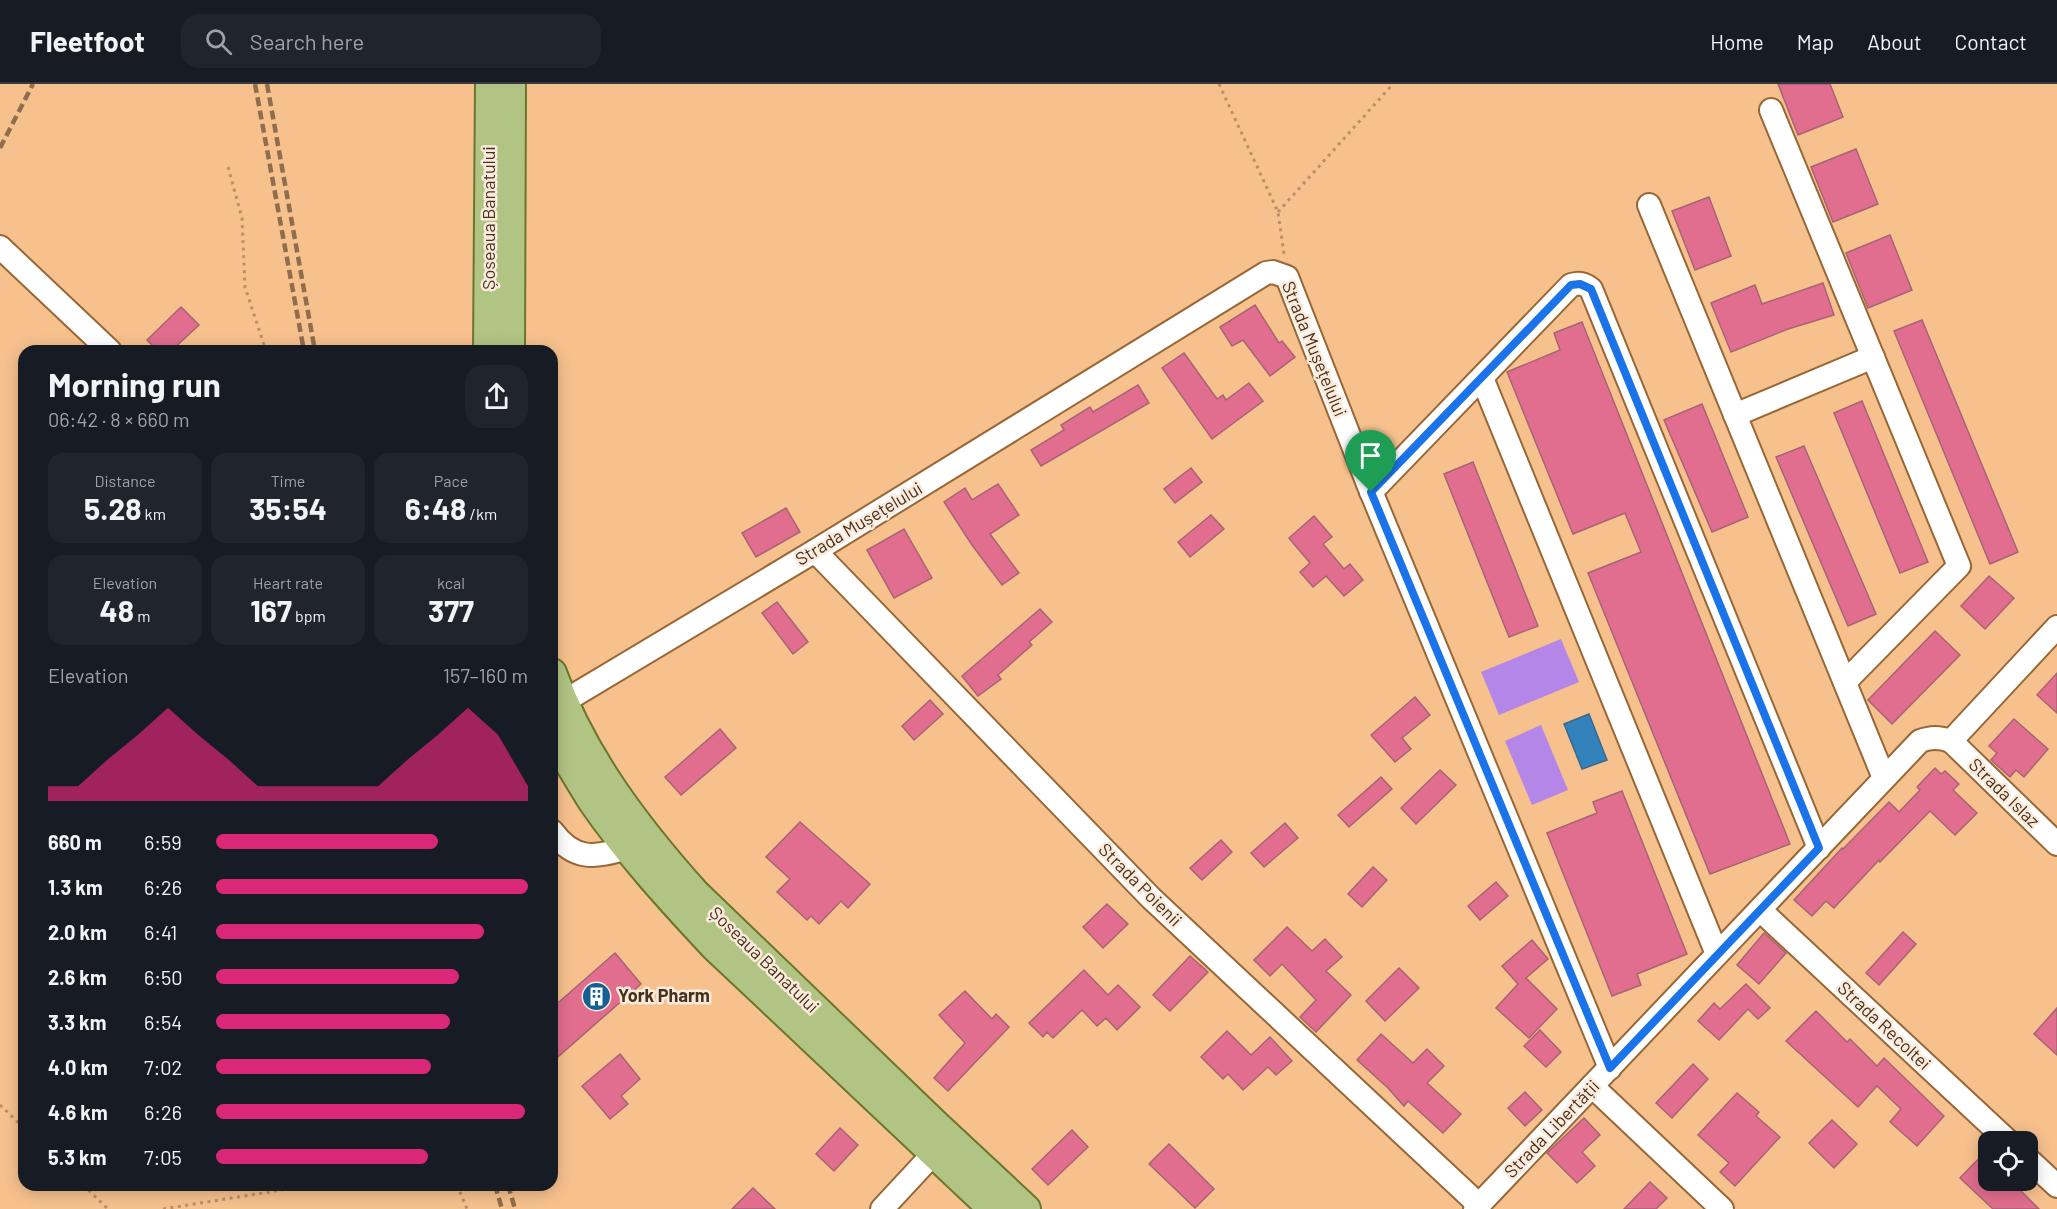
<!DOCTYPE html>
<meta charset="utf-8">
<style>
body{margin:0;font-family:Barlow,sans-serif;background:#20242c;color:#f1f3f6;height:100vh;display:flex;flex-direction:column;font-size:22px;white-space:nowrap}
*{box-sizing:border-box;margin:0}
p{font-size:20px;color:#9ea1a6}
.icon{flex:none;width:33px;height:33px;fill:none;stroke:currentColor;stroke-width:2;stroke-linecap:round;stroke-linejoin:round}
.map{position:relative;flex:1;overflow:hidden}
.side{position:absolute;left:18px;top:261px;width:540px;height:846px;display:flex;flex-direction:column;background:#171b24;border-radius:18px;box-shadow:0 3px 15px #0003}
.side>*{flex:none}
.buttons{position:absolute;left:1978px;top:1047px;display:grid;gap:12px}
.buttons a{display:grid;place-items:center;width:60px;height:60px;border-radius:12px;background:#171b24;box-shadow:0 3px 15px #0003;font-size:30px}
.pin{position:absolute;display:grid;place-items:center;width:51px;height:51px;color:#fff;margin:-62px -26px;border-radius:50% 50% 50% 0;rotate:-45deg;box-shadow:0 0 6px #0007}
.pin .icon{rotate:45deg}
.round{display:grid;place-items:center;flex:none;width:63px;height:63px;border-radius:18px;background:#20242c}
.overview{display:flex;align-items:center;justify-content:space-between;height:102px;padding:0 30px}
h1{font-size:33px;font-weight:700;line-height:45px}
.figures{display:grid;grid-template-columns:repeat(3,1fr);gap:9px;height:102px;padding:6px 30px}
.figures div{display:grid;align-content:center;border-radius:15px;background:#20242c;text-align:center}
.figures b{font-size:30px;font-weight:700}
.figures small{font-size:16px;font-weight:400}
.figures p{font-size:16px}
.chart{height:168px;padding:12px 30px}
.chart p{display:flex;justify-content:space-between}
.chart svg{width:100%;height:108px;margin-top:6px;fill:#db2777;opacity:.7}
ul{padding:0 30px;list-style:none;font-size:20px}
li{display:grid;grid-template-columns:96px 72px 1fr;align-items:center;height:45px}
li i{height:15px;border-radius:8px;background:#db2777}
header{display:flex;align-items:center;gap:36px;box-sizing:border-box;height:84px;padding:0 30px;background:#171b24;border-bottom:2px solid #363941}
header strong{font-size:28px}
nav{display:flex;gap:33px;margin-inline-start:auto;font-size:21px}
.search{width:420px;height:54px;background:#20242c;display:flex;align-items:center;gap:15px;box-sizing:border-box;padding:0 21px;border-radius:18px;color:#9ea1a6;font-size:22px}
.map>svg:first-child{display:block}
.green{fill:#b386e7}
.water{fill:#3382bc;stroke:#396a8c;stroke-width:1.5}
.building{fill:#e16e8e;stroke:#a86374;stroke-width:1.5}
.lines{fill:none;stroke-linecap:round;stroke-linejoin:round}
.minor-casing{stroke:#986736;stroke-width:26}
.major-casing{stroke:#6a772a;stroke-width:32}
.path{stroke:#bb9067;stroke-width:3;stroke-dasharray:3 4.5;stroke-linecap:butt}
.minor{stroke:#fff;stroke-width:22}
.major{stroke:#b1c483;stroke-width:28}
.rail{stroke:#906d4c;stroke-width:4.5;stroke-dasharray:9 4.5;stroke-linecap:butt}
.route-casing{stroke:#fff;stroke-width:12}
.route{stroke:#1a73e8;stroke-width:8}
.labels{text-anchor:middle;stroke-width:5;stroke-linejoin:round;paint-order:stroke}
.street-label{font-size:18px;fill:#46311c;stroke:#fcebdc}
.poi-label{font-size:18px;font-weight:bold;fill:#46311c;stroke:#fcebdc;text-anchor:start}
</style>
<header>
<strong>Fleetfoot</strong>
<div class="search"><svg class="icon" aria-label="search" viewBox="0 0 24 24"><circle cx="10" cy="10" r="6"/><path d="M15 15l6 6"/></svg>Search here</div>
<nav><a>Home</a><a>Map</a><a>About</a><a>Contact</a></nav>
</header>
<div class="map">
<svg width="2057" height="1125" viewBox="0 0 2057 1125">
<rect width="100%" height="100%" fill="#f7c18e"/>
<g class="green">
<polygon points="1561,555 1579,598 1499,631 1481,588"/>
<polygon points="1541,641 1568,706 1532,721 1505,657"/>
</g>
<polygon class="water" points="1589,630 1607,676 1582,685 1564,640"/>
<g class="building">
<polygon points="1778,0 1830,0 1843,33 1798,51"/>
<polygon points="1856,65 1878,120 1833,138 1811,83"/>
<polygon points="1709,113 1731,172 1695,186 1672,127"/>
<polygon points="1890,151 1912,206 1868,224 1846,169"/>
<polygon points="1823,199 1834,231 1788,245 1731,268 1711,219 1755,201 1762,220"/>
<polygon points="1255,221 1279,259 1282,257 1295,273 1270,292 1243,256 1232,262 1220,243"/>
<polygon points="181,223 199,241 171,267 158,267 147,256"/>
<polygon points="1922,236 2018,468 1990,480 1894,247"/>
<polygon points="1582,238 1790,760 1710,790 1588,489 1641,468 1625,429 1573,450 1507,288 1560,266 1554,249"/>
<polygon points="1184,269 1217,315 1223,311 1226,316 1249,299 1263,317 1212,355 1162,284"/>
<polygon points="1138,301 1149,319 1041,382 1031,366 1064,346 1061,341 1090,323 1093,328"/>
<polygon points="1862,317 1928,478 1900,489 1834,329"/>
<polygon points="1702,320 1748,433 1712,448 1664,336"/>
<polygon points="1804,362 1876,530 1848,542 1776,373"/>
<polygon points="1473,378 1538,542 1509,553 1444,390"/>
<polygon points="1191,384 1202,398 1175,419 1164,405"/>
<polygon points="998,400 1019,431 990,450 1019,489 1002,501 972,461 944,418 965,404 972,416"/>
<polygon points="786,424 800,448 756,473 742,449"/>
<polygon points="1211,431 1224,445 1190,473 1178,458"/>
<polygon points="1314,432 1332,453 1323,460 1344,485 1350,480 1363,496 1344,512 1326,492 1313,503 1300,488 1310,479 1289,454"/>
<polygon points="904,445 932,494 894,514 867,466"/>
<polygon points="1989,492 2014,514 1985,545 1961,522"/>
<polygon points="777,518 808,558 793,570 762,529"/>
<polygon points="1040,525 1052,538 1029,558 1032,561 998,591 1001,595 978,612 962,592"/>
<polygon points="1935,547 1960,571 1892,640 1868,616"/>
<polygon points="2057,589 2057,629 2037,611"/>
<polygon points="1415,613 1430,631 1402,654 1411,665 1395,678 1371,651"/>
<polygon points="930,616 943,630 914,656 902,642"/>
<polygon points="2014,635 2048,665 2024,693 2016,686 2010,693 1991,676 1997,669 1989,662"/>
<polygon points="720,645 736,664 681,711 665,693"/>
<polygon points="1935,684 1941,690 1945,687 1959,700 1953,706 1977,729 1955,751 1930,727 1880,778 1879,776 1834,824 1826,817 1812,832 1794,816 1842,764 1843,765 1889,718 1899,728 1920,706 1917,703"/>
<polygon points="1440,686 1456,701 1416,740 1401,724"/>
<polygon points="1381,693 1392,705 1349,743 1338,731"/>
<polygon points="1622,707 1687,870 1637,890 1641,901 1612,912 1547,749 1597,729 1593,718"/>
<polygon points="800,738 870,800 848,824 841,817 819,840 811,832 807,836 777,808 790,795 766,773"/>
<polygon points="1285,739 1298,754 1264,783 1251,769"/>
<polygon points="1221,756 1232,768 1202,796 1190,784"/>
<polygon points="1373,783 1387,796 1362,823 1348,810"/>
<polygon points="1496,798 1508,812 1480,836 1468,822"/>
<polygon points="1107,820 1128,840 1103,864 1083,843"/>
<polygon points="1287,843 1312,867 1325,855 1342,873 1326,887 1351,911 1316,948 1300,933 1316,916 1282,880 1270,892 1254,876"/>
<polygon points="1903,848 1916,860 1879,901 1866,889"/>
<polygon points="1764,849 1786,869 1759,900 1737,881"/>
<polygon points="1532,856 1548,875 1526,894 1557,925 1529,954 1496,924 1518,900 1502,882"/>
<polygon points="615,869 641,900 552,978 552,924"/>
<polygon points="1190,872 1208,888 1170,927 1153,911"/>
<polygon points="1399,884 1419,904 1385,937 1366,917"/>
<polygon points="1084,886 1108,911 1118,901 1140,923 1117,946 1106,934 1097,942 1082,926 1053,954 1047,948 1043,953 1029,939"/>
<polygon points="1746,900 1770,924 1758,935 1748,925 1719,956 1698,937 1714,919 1720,925"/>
<polygon points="965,907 992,935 996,930 1009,943 948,1007 934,994 965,959 939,931"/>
<polygon points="2057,924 2057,971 2034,950"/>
<polygon points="1816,927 1847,958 1850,955 1877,982 1884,974 1944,1032 1917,1062 1890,1038 1901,1025 1877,1002 1858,1023 1786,957"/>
<polygon points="1540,946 1561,968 1546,983 1524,962"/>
<polygon points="1227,947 1251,971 1270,953 1292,977 1276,991 1268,983 1243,1006 1228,990 1223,995 1201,973"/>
<polygon points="1381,950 1413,979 1427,965 1444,982 1427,999 1461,1030 1443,1049 1408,1017 1404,1022 1388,1004 1357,976"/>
<polygon points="620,970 640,995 621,1012 628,1020 610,1035 582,1002"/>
<polygon points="1693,980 1708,995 1672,1034 1656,1019"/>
<polygon points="1525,1008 1542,1026 1525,1042 1508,1024"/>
<polygon points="1737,1009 1759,1028 1756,1032 1780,1053 1735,1102 1720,1088 1729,1079 1698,1051"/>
<polygon points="1584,1034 1600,1051 1582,1068 1595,1082 1577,1099 1547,1069"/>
<polygon points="1832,1036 1857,1060 1834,1084 1809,1059"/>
<polygon points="840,1044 858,1061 834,1087 816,1070"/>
<polygon points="1072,1046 1088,1063 1048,1101 1032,1085"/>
<polygon points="1169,1060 1214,1105 1195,1124 1149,1080"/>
<polygon points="1989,1064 1989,1096 2010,1096 2039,1125 1993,1125 1960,1094"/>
<polygon points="1650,1098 1667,1114 1656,1125 1624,1125"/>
<polygon points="753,1104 775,1125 732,1125"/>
</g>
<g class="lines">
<defs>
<g id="minor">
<polyline points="1771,26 1959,482 1845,598"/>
<polyline points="1649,121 1884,694"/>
<polyline points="0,163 110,267"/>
<polyline points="1482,294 1717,870"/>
<polyline points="1735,331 1873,273"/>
<path d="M 1371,408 L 1571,201 C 1579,199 1584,199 1591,205 L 1819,764"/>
<polyline points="815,467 1151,814 1479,1121"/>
<polyline points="555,605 563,618 815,467 1266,189 1273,188 1287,193 1368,400 1610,984"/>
<polyline points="1951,657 2057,760"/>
<path d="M 552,747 C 574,777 594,774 627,764"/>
<polyline points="1760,826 2009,1058"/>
<polyline points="1592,1002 1722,1125"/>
<polyline points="2028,1075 2057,1102"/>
<polyline points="882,1125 934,1069"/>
<path d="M 1475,1125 L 1920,657 C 1931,653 1939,653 1951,657 L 2057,543"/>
</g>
<g id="major">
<polyline points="488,267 490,0"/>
<polyline points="510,267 511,0"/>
<path d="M 552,589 C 582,672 636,743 695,809 L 934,1039 L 1026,1125"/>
<path d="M 552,651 C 566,673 579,696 593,718 C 629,770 671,816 714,862 L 993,1125"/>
</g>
</defs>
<use href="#minor" class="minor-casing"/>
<use href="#major" class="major-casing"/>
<g class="path">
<polyline points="1219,0 1278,128 1284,170"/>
<polyline points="228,83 242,134 245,203 266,267"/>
<polyline points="1278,128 1393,0"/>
<polyline points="0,1021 24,1044"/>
<polyline points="83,1101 108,1125"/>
<polyline points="457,1101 467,1125"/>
<polyline points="163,1125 313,1101"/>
</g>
<use href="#minor" class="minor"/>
<use href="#major" class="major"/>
<g class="rail">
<polyline points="255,0 304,267"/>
<polyline points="267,0 315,267"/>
<polyline points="0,64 33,0"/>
<polyline points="495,1101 502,1125"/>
<polyline points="508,1101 515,1125"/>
</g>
</g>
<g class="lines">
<defs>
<polygon id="route" points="1580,200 1591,205 1819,764 1610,984 1371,408 1571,201"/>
</defs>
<use href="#route" class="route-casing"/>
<use href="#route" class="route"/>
</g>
<defs>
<symbol id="building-disc" viewBox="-11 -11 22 22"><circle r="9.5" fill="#146093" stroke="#fcebdc"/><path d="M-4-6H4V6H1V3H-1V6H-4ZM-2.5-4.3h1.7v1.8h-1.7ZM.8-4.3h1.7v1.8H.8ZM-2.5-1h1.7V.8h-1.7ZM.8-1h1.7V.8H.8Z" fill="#fff"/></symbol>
</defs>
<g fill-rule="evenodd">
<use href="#building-disc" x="580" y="896" width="33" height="33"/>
</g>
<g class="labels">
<g class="street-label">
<text transform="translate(489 134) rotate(-90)" y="6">Șoseaua Banatului</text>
<text transform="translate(1314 265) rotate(68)" y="6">Strada Mușețelului</text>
<text transform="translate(859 440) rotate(-31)" y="6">Strada Mușețelului</text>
<text transform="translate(2004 709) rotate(44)" y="6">Strada Islaz</text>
<text transform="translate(1140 801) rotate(45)" y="6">Strada Poienii</text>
<text transform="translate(764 876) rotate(44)" y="6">Șoseaua Banatului</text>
<text transform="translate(1884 942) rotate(43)" y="6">Strada Recoltei</text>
<text transform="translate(1552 1045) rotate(-46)" y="6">Strada Libertății</text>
</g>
<g class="poi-label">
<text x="618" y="918">York Pharm</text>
</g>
</g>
</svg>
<div class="buttons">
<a><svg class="icon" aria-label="locate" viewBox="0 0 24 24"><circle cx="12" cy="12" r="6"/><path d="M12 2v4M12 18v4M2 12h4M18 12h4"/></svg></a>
</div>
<div class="pin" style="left:1371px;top:408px;background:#1e9e55"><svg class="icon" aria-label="arrive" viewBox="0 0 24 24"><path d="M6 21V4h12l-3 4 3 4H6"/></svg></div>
<section class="side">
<div class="overview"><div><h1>Morning run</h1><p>06:42 · 8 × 660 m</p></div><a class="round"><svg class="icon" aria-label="share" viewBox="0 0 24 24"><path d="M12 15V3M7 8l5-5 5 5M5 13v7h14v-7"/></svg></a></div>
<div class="figures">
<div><p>Distance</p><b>5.28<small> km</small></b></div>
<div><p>Time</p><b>35:54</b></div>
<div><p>Pace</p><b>6:48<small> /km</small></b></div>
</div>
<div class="figures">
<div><p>Elevation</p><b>48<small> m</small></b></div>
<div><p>Heart rate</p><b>167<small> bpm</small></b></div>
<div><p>kcal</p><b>377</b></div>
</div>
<div class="chart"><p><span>Elevation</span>157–160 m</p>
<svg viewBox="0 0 160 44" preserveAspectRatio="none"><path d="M0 44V38L10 38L20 27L30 17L40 6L50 17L60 27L70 38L80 38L90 38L100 38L110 38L120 27L130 17L140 6L150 17L160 38V44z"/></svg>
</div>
<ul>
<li><b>660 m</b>6:59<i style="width:71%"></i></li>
<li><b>1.3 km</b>6:26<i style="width:100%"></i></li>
<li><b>2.0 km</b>6:41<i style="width:86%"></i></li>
<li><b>2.6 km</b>6:50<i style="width:78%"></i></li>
<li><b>3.3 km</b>6:54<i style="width:75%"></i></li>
<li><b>4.0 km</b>7:02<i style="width:69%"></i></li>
<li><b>4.6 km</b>6:26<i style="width:99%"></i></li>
<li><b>5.3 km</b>7:05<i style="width:68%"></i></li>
</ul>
</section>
</div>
